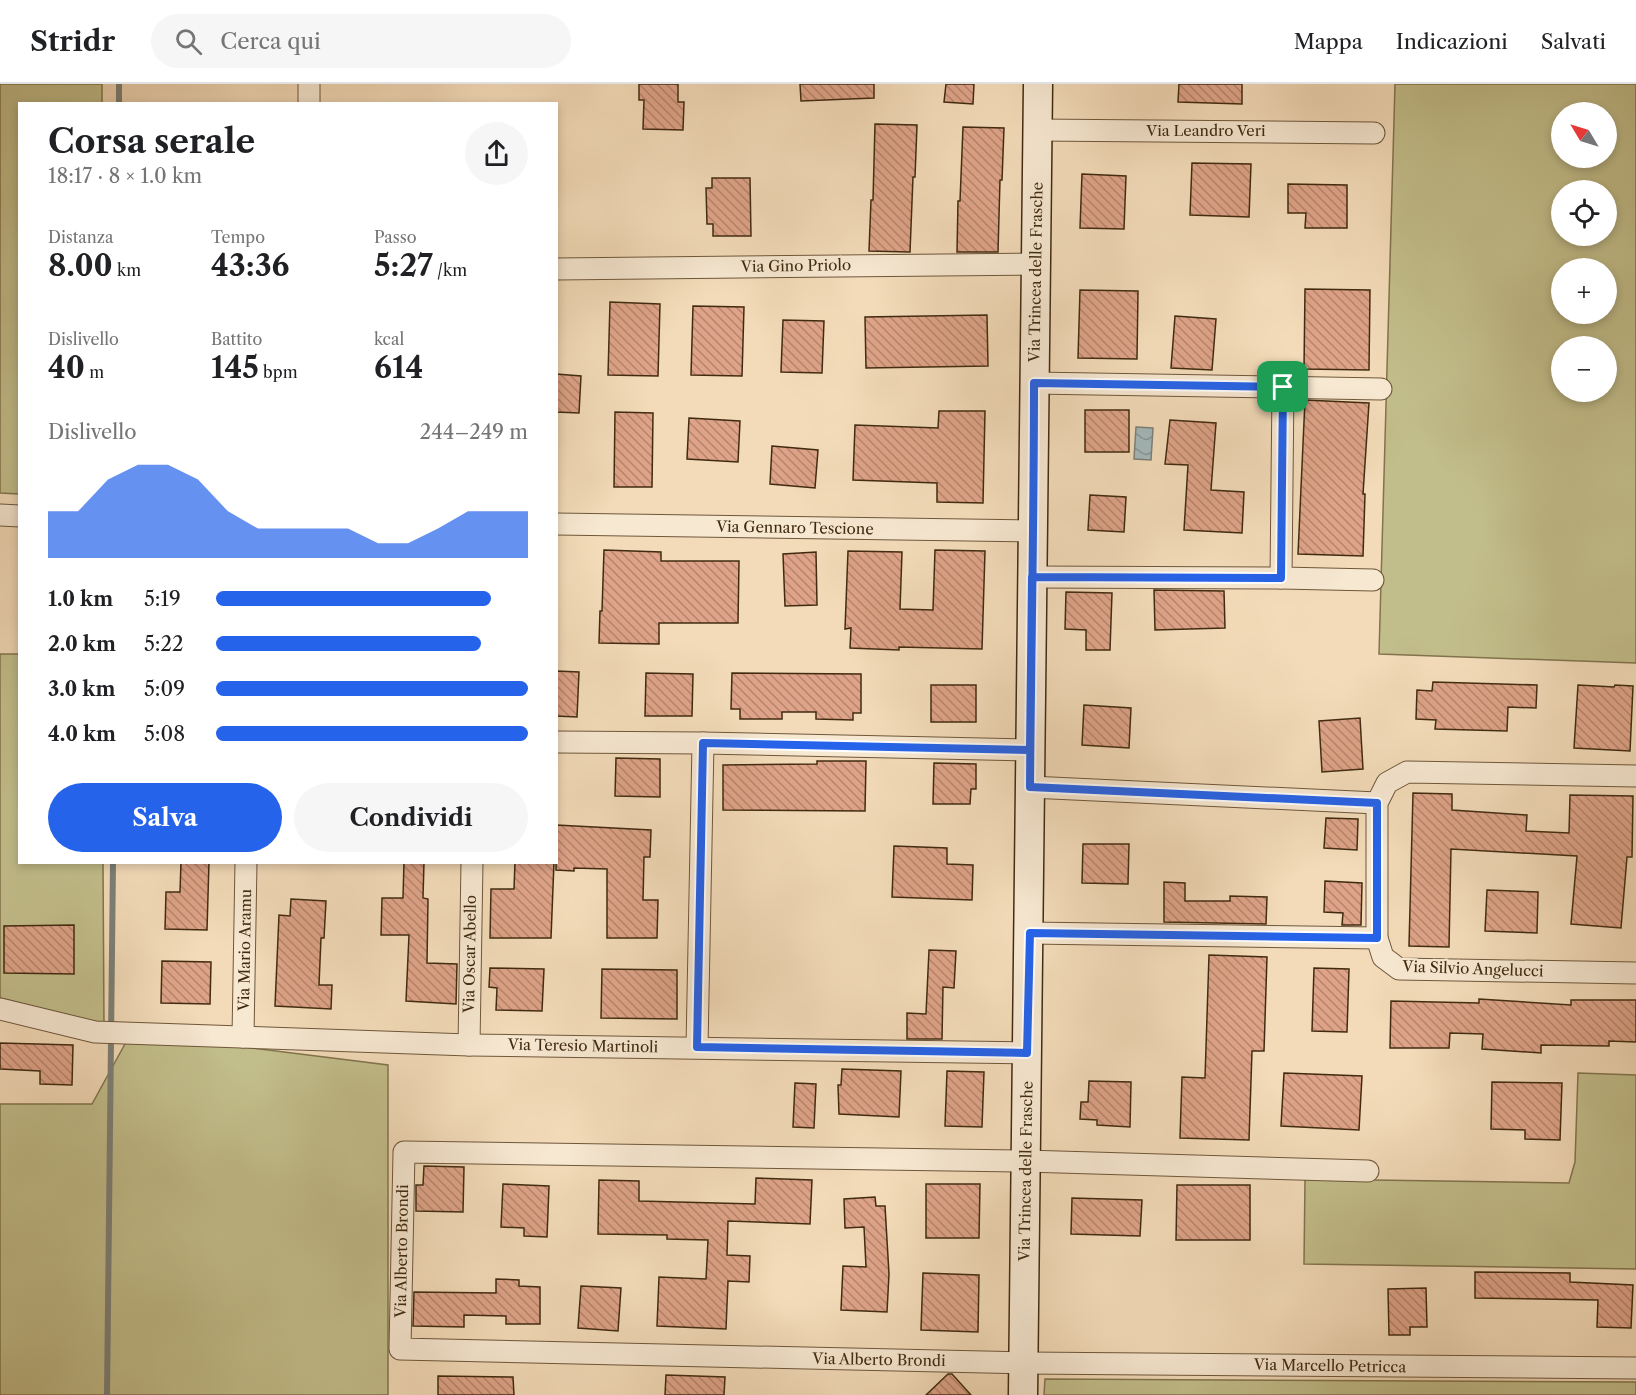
<!DOCTYPE html>
<html lang="it">
<meta charset="utf-8">
<style>
body{margin:0;font-family:"Libre Caslon Text",serif;background:#f6f6f6;color:#202124;height:100vh;display:flex;flex-direction:column;font-size:22px;white-space:nowrap}
*{box-sizing:border-box;margin:0}
p{font-size:20px;color:#757577}
.icon{flex:none;width:33px;height:33px;fill:none;stroke:currentColor;stroke-width:2;stroke-linecap:round;stroke-linejoin:round}
.map{position:relative;flex:1;overflow:hidden}
.details{position:absolute;left:18px;top:18px;width:540px;height:762px;display:flex;flex-direction:column;background:#fff;border-radius:0px;box-shadow:0 3px 9px #0003}
.details>*{flex:none}
.needle{width:39px;rotate:308deg}
.buttons{position:absolute;left:1551px;top:18px;display:grid;gap:12px}
.buttons a{display:grid;place-items:center;width:66px;height:66px;border-radius:50%;background:#fff;box-shadow:0 3px 9px #0003;font-size:30px}
.pin{position:absolute;display:grid;place-items:center;width:51px;height:51px;color:#fff;margin:-26px;border-radius:12px;box-shadow:0 3px 9px #0006}
.round{display:grid;place-items:center;flex:none;width:63px;height:63px;border-radius:32px;background:#f6f6f6}
.head{display:flex;align-items:center;justify-content:space-between;height:102px;padding:0 30px}
h1{font-size:33px;font-weight:700;line-height:45px}
.figures{display:grid;grid-template-columns:repeat(3,1fr);gap:9px;height:102px;padding:6px 30px}
.figures div{display:grid;align-content:center}
.figures b{font-size:30px;font-weight:700}
.figures small{font-size:16px;font-weight:400}
.figures p{font-size:16px}
.chart{height:168px;padding:12px 30px}
.chart p{display:flex;justify-content:space-between}
.chart svg{width:100%;height:108px;margin-top:6px;fill:#2563eb;opacity:.7}
.cta{display:flex;gap:12px;margin-top:auto;padding:12px 30px}
.cta a{flex:1;height:69px;border-radius:36px;background:#2563eb;color:#fff;font-size:24px;font-weight:700;line-height:69px;text-align:center}
.cta a+a{background:#f6f6f6;color:#202124}
ul{padding:0 30px;list-style:none;font-size:20px}
li{display:grid;grid-template-columns:96px 72px 1fr;align-items:center;height:45px}
li i{height:15px;border-radius:8px;background:#2563eb}
header{display:flex;align-items:center;gap:36px;box-sizing:border-box;height:84px;padding:0 30px;background:#fff;border-bottom:2px solid #e0e0e0}
header strong{font-size:28px}
nav{display:flex;gap:33px;margin-inline-start:auto;font-size:21px}
.search{width:420px;height:54px;background:#f6f6f6;display:flex;align-items:center;gap:15px;box-sizing:border-box;padding:0 21px;border-radius:33px;color:#757577;font-size:22px}
.map>svg:first-child{display:block}
.grass{fill:#c2be8b;stroke:#82744e;stroke-width:1.5;fill-rule:evenodd}
.water{fill:url(#water-waves);stroke:#7c8077;stroke-width:1.5}
.lines{fill:none;stroke-linecap:round;stroke-linejoin:round}
.stream{stroke:#7c8077;stroke-width:6}
.building{fill:url(#building-back-hatch);stroke:#412b10;stroke-width:1.5}
.street-casing{stroke:#6e573a;stroke-width:23}
.secondary-casing{stroke:#412b10;stroke-width:31}
.street{stroke:#f7e8d2;stroke-width:21}
.secondary{stroke:#f7e8d2;stroke-width:28}
.route-casing{stroke:#fff;stroke-width:12}
.route{stroke:#2563eb;stroke-width:8}
.labels{text-anchor:middle;stroke-width:4.5;stroke-linejoin:round;paint-order:stroke}
.street-label{font-size:15px;fill:#412b10;stroke:#f7e8d2}
</style>
<header>
<strong>Stridr</strong>
<div class="search"><svg class="icon" aria-label="search" viewBox="0 0 24 24"><circle cx="10" cy="10" r="6"/><path d="M15 15l6 6"/></svg>Cerca qui</div>
<nav><a>Mappa</a><a>Indicazioni</a><a>Salvati</a></nav>
</header>
<div class="map">
<svg width="1636" height="1311" viewBox="0 0 1636 1311">
<defs>
<pattern id="water-waves" width="16" height="10" patternUnits="userSpaceOnUse" patternTransform="scale(1.5)"><rect width="16" height="10" fill="#a3b8bb"/><path d="M0 5q4-4 8 0t8 0" fill="none" stroke="#869697"/></pattern>
<pattern id="building-back-hatch" width="6" height="6" patternUnits="userSpaceOnUse" patternTransform="scale(1.5)"><rect width="6" height="6" fill="#dea388"/><path d="M-1 5l2 2M0 0l6 6M5-1l2 2" fill="none" stroke="#b6856e"/></pattern>
</defs>
<rect width="100%" height="100%" fill="#f3dbb9"/>
<filter id="stains"><feTurbulence type="fractalNoise" baseFrequency=".00333" numOctaves="4"/><feColorMatrix values="0 0 0 0 .2 0 0 0 0 .09 0 0 0 0 .02 0 0 0 .5 -.17"/></filter>
<radialGradient id="worn" r=".72"><stop offset=".6" stop-color="#630" stop-opacity="0"/><stop offset="1" stop-color="#630" stop-opacity=".3"/></radialGradient>
<g class="grass">
<polygon points="0,0 102,0 102,19 20,20 19,410 0,409"/>
<path d="M 1395,0 L 1636,0 L 1636,579 L 1379,570 ZM 1562,28 L 1606,28 L 1606,74 L 1562,74 ZM 1562,106 L 1606,106 L 1606,152 L 1562,152 ZM 1562,184 L 1606,184 L 1606,230 L 1562,230 ZM 1562,262 L 1606,262 L 1606,308 L 1562,308 Z"/>
<polygon points="0,570 19,570 20,778 103,779 104,940 0,914"/>
<polygon points="131,949 388,981 388,1311 0,1311 0,1020 92,1020"/>
<polygon points="1578,989 1636,991 1636,1185 1304,1180 1305,1095 1569,1099 1575,1078"/>
<polygon points="1045,1295 1636,1298 1636,1311 1044,1311"/>
</g>
<polygon class="water" points="1136,343 1153,344 1151,376 1134,375"/>
<g class="lines">
<g class="stream">
<polyline points="119,20 119,0"/>
<polyline points="107,1311 113,778"/>
</g>
</g>
<g class="building">
<polygon points="639,0 678,0 678,18 684,18 683,46 643,45 644,16 639,16"/>
<polygon points="800,0 874,0 874,14 801,17"/>
<polygon points="946,0 974,0 973,20 944,18"/>
<polygon points="1179,0 1242,0 1242,20 1178,18"/>
<polygon points="875,40 917,41 915,93 913,93 910,168 869,167 871,116 873,116"/>
<polygon points="963,43 1004,44 1002,96 1000,96 998,168 957,168 958,117 960,117"/>
<polygon points="1192,79 1251,80 1249,133 1190,131"/>
<polygon points="1082,90 1126,92 1124,145 1080,144"/>
<polygon points="712,94 750,94 751,152 713,152 713,140 707,140 706,104 712,104"/>
<polygon points="1288,100 1347,101 1347,144 1305,144 1306,129 1288,129"/>
<polygon points="1305,205 1370,206 1369,286 1304,285"/>
<polygon points="1080,206 1138,207 1137,275 1078,274"/>
<polygon points="610,218 660,220 658,292 608,291"/>
<polygon points="693,222 744,223 742,292 691,291"/>
<polygon points="987,231 988,282 866,284 865,233"/>
<polygon points="1175,232 1216,235 1212,286 1171,284"/>
<polygon points="783,236 824,237 822,289 781,288"/>
<polygon points="556,290 581,292 579,329 556,328"/>
<polygon points="1305,316 1369,319 1363,410 1365,410 1363,472 1298,470"/>
<rect x="1085" y="326" width="44" height="42"/>
<polygon points="939,327 985,327 983,419 937,418 937,399 853,396 855,341 938,344"/>
<polygon points="615,328 653,329 652,403 614,403"/>
<polygon points="689,334 740,337 738,378 687,375"/>
<polygon points="1170,336 1216,339 1211,406 1244,408 1242,449 1184,446 1188,381 1165,380"/>
<polygon points="772,362 818,366 815,404 770,400"/>
<polygon points="1090,411 1126,413 1124,448 1088,446"/>
<polygon points="604,466 661,468 661,477 739,477 738,539 659,539 659,560 599,559 600,527 602,527"/>
<polygon points="935,466 985,467 982,565 899,563 899,566 850,564 851,544 845,545 848,467 902,468 900,525 933,526"/>
<polygon points="816,468 817,521 785,522 783,470"/>
<polygon points="1154,506 1224,507 1225,544 1155,546"/>
<polygon points="1066,508 1112,509 1110,566 1086,566 1086,546 1065,545"/>
<polygon points="556,587 579,588 577,633 556,632"/>
<polygon points="646,589 693,590 692,632 645,632"/>
<polygon points="732,589 861,590 861,629 853,629 853,636 816,635 816,628 782,628 782,635 740,635 740,625 731,625"/>
<polygon points="1433,598 1537,601 1536,624 1508,623 1507,647 1435,645 1436,636 1416,635 1417,606 1432,607"/>
<rect x="931" y="601" width="45" height="37"/>
<polygon points="1578,601 1614,603 1615,601 1633,602 1630,667 1574,664"/>
<polygon points="1084,621 1131,624 1129,664 1082,661"/>
<polygon points="1360,634 1363,685 1322,688 1319,637"/>
<polygon points="616,674 660,675 660,713 615,712"/>
<polygon points="817,677 866,677 865,727 723,726 723,681 817,680"/>
<polygon points="934,679 976,680 976,705 971,705 970,720 933,720"/>
<polygon points="1413,709 1452,710 1452,726 1527,731 1526,747 1569,749 1570,711 1633,712 1632,773 1627,773 1621,844 1571,840 1577,772 1451,765 1449,863 1409,862"/>
<polygon points="1326,734 1358,735 1357,766 1324,764"/>
<polygon points="556,741 651,746 650,773 644,773 643,816 658,816 657,854 607,854 607,785 574,784 574,787 556,786"/>
<polygon points="1083,760 1129,760 1128,800 1082,799"/>
<polygon points="894,762 947,764 947,780 973,781 972,816 892,813"/>
<polygon points="181,778 209,778 207,846 165,845 166,808 180,808"/>
<polygon points="404,778 424,778 423,814 428,815 427,879 457,880 456,920 406,917 409,851 381,851 382,814 403,814"/>
<polygon points="515,778 554,778 551,854 490,854 491,805 514,805"/>
<polygon points="1325,797 1362,799 1361,841 1342,841 1343,829 1324,828"/>
<polygon points="1164,798 1185,799 1185,817 1230,817 1230,812 1267,813 1266,840 1164,838"/>
<polygon points="1487,806 1538,808 1537,849 1485,847"/>
<polygon points="291,815 326,817 324,854 321,854 319,901 332,901 331,925 275,922 279,831 290,832"/>
<polygon points="74,841 74,890 4,889 4,842"/>
<polygon points="929,866 956,867 954,904 943,903 942,955 907,955 907,929 926,930"/>
<polygon points="1209,871 1267,873 1264,967 1252,967 1249,1056 1180,1054 1182,993 1205,994"/>
<polygon points="162,877 211,878 210,920 161,919"/>
<polygon points="490,884 544,885 542,927 496,926 497,904 489,903"/>
<polygon points="1314,884 1349,885 1347,948 1312,947"/>
<polygon points="602,885 677,886 677,935 601,934"/>
<polygon points="1479,915 1571,921 1571,916 1636,916 1636,958 1609,957 1609,962 1541,961 1541,969 1482,965 1483,950 1450,949 1449,964 1390,964 1391,917 1479,919"/>
<polygon points="0,959 73,961 72,1001 40,1000 40,987 0,985"/>
<polygon points="842,985 901,987 899,1033 839,1030 838,1001 841,1001"/>
<polygon points="947,987 984,988 982,1043 945,1042"/>
<polygon points="1284,989 1362,992 1359,1046 1281,1042"/>
<polygon points="1089,997 1131,998 1130,1043 1097,1041 1097,1036 1080,1035 1081,1018 1088,1018"/>
<polygon points="1492,998 1562,999 1560,1056 1525,1055 1525,1046 1491,1045"/>
<polygon points="795,999 816,1000 814,1044 793,1043"/>
<polygon points="424,1082 464,1083 463,1128 416,1127 416,1101 423,1101"/>
<polygon points="756,1094 812,1096 810,1140 728,1137 727,1171 750,1172 749,1198 728,1197 726,1245 657,1242 659,1193 706,1195 708,1156 667,1155 667,1151 598,1150 599,1096 639,1097 639,1117 755,1120"/>
<polygon points="503,1100 549,1102 547,1153 524,1152 524,1144 501,1143"/>
<polygon points="926,1100 980,1100 979,1154 926,1154"/>
<polygon points="1177,1101 1250,1101 1250,1156 1176,1156"/>
<polygon points="875,1113 876,1122 885,1122 889,1190 887,1228 841,1226 843,1182 866,1183 864,1143 845,1144 844,1115"/>
<polygon points="1072,1114 1142,1116 1140,1152 1071,1150"/>
<polygon points="1475,1188 1570,1189 1570,1198 1633,1201 1631,1244 1597,1243 1598,1216 1475,1214"/>
<polygon points="923,1189 979,1191 978,1248 921,1246"/>
<polygon points="496,1195 519,1196 519,1202 540,1203 540,1240 506,1240 506,1232 464,1231 464,1243 413,1242 414,1208 496,1209"/>
<polygon points="581,1202 621,1204 618,1247 578,1244"/>
<polygon points="1426,1204 1427,1243 1410,1243 1410,1251 1389,1251 1388,1205"/>
<polygon points="948,1290 952,1290 971,1311 926,1311"/>
<polygon points="666,1291 725,1293 724,1311 665,1311"/>
<polygon points="438,1292 513,1293 514,1311 438,1311"/>
</g>
<g class="lines">
<defs>
<g id="street">
<polyline points="309,20 309,0"/>
<polyline points="1038,46 1374,49"/>
<polyline points="556,185 1035,180"/>
<polyline points="1034,299 1381,305"/>
<polyline points="0,431 20,432"/>
<polyline points="556,440 1034,447"/>
<polyline points="1032,493 1281,494 1373,496"/>
<polyline points="1281,494 1283,303"/>
<polyline points="556,658 703,659 1030,666"/>
<polyline points="1636,692 1407,688 1387,699 1377,719 1377,854 1383,873 1399,885 1636,889"/>
<polyline points="1030,703 1377,719"/>
<polyline points="1030,849 1377,854"/>
<polyline points="0,925 95,948 469,961 1027,969"/>
<polyline points="243,953 246,778"/>
<polyline points="469,961 472,778"/>
<polyline points="697,963 703,659"/>
<polyline points="1368,1087 1025,1077 404,1068 400,1265 1024,1279 1636,1284"/>
</g>
<polyline id="secondary" points="1023,1311 1038,0"/>
</defs>
<use href="#street" class="street-casing"/>
<use href="#secondary" class="secondary-casing"/>
<use href="#street" class="street"/>
<use href="#secondary" class="secondary"/>
</g>
<g class="lines">
<defs>
<path id="route" d="M 1283,303 L 1281,494 L 1032,493 L 1030,666 L 703,659 L 697,963 L 1027,969 L 1030,849 L 1377,854 L 1377,719 L 1030,703 C 1031,568 1034,434 1034,299 L 1283,303"/>
</defs>
<use href="#route" class="route-casing"/>
<use href="#route" class="route"/>
</g>
<g class="labels">
<g class="street-label">
<text x="1206" y="52">Via Leandro Veri</text>
<text transform="translate(796 182) rotate(-1)" y="5">Via Gino Priolo</text>
<text transform="translate(1036 188) rotate(-89)" y="5">Via Trincea delle Frasche</text>
<text transform="translate(795 444) rotate(1)" y="5">Via Gennaro Tescione</text>
<text transform="translate(245 866) rotate(-89)" y="5">Via Mario Aramu</text>
<text transform="translate(470 870) rotate(-89)" y="5">Via Oscar Abello</text>
<text transform="translate(1473 885) rotate(2)" y="5">Via Silvio Angelucci</text>
<text transform="translate(583 962) rotate(1)" y="5">Via Teresio Martinoli</text>
<text transform="translate(1026 1087) rotate(-89)" y="5">Via Trincea delle Frasche</text>
<text transform="translate(402 1167) rotate(-89)" y="5">Via Alberto Brondi</text>
<text transform="translate(879 1276) rotate(1)" y="5">Via Alberto Brondi</text>
<text transform="translate(1330 1282) rotate(1)" y="5">Via Marcello Petricca</text>
</g>
</g>
<rect width="100%" height="100%" filter="url(#stains)"/>
<rect width="100%" height="100%" fill="url(#worn)"/>
</svg>
<div class="buttons">
<a><svg class="needle" viewBox="-14 -14 28 28"><path d="M0-13l5 13h-10z" fill="#e53935"/><path d="M0 13l5-13h-10z" fill="#757577"/></svg></a>
<a><svg class="icon" aria-label="locate" viewBox="0 0 24 24"><circle cx="12" cy="12" r="6"/><path d="M12 2v4M12 18v4M2 12h4M18 12h4"/></svg></a>
<a>+</a>
<a>−</a>
</div>
<div class="pin" style="left:1283px;top:303px;background:#1e9e55"><svg class="icon" aria-label="arrive" viewBox="0 0 24 24"><path d="M6 21V4h12l-3 4 3 4H6"/></svg></div>
<section class="details">
<div class="head"><div><h1>Corsa serale</h1><p>18:17 · 8 × 1.0 km</p></div><a class="round"><svg class="icon" aria-label="share" viewBox="0 0 24 24"><path d="M12 15V3M7 8l5-5 5 5M5 13v7h14v-7"/></svg></a></div>
<div class="figures">
<div><p>Distanza</p><b>8.00<small> km</small></b></div>
<div><p>Tempo</p><b>43:36</b></div>
<div><p>Passo</p><b>5:27<small> /km</small></b></div>
</div>
<div class="figures">
<div><p>Dislivello</p><b>40<small> m</small></b></div>
<div><p>Battito</p><b>145<small> bpm</small></b></div>
<div><p>kcal</p><b>614</b></div>
</div>
<div class="chart"><p><span>Dislivello</span>244–249 m</p>
<svg viewBox="0 0 160 44" preserveAspectRatio="none"><path d="M0 44V25L10 25L20 12L30 6L40 6L50 12L60 25L70 32L80 32L90 32L100 32L110 38L120 38L130 32L140 25L150 25L160 25V44z"/></svg>
</div>
<ul>
<li><b>1.0 km</b>5:19<i style="width:88%"></i></li>
<li><b>2.0 km</b>5:22<i style="width:85%"></i></li>
<li><b>3.0 km</b>5:09<i style="width:100%"></i></li>
<li><b>4.0 km</b>5:08<i style="width:100%"></i></li>
</ul>
<div class="cta"><a>Salva</a><a>Condividi</a></div>
</section>
</div>
